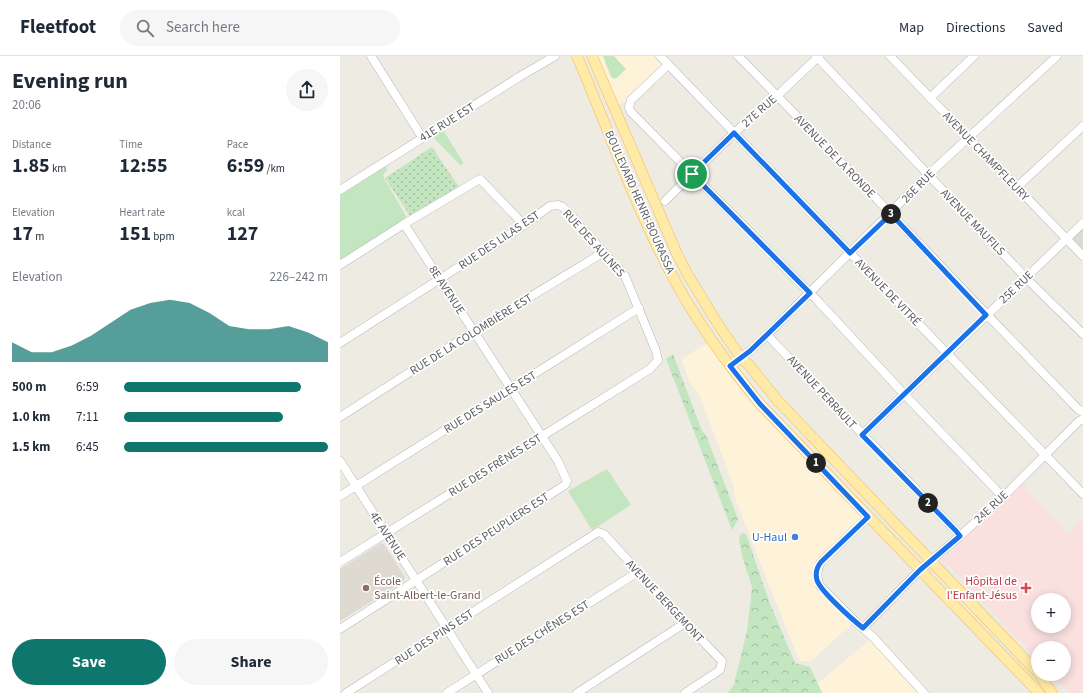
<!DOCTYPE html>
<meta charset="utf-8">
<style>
body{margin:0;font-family:"Source Sans 3",sans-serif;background:#f6f6f7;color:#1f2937;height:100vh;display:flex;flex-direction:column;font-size:15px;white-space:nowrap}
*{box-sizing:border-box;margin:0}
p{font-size:13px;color:#747a83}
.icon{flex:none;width:22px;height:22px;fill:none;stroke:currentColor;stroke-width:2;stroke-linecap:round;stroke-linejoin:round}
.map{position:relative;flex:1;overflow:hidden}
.sheet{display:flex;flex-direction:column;background:#fff;width:340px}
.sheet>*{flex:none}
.controls{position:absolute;left:691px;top:537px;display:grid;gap:8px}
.controls a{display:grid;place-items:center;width:40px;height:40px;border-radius:50%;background:#fff;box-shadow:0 2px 10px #0003;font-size:20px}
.pin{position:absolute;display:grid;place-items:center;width:34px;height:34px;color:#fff;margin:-17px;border:2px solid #fff;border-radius:50%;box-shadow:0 1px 4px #0007}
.km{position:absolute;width:20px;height:20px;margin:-10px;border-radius:50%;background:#222;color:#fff;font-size:11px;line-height:20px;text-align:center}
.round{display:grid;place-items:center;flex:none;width:42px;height:42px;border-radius:21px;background:#f6f6f7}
.summary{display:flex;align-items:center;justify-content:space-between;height:68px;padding:0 12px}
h1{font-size:22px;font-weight:700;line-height:30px}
.figures{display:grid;grid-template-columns:repeat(3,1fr);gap:6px;height:68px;padding:4px 12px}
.figures div{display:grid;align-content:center}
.figures b{font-size:20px;font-weight:700}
.figures small{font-size:11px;font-weight:400}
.figures p{font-size:11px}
.chart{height:112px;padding:8px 12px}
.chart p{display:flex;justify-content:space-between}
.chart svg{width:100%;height:72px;margin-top:4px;fill:#0f766e;opacity:.7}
.primary-button{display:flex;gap:8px;margin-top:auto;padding:8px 12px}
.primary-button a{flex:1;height:46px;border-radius:24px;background:#0f766e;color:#fff;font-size:16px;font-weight:700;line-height:46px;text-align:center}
.primary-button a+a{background:#f6f6f7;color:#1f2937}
ul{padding:0 12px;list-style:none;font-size:13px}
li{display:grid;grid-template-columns:64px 48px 1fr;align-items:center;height:30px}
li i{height:10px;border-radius:5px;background:#0f766e}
header{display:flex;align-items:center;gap:24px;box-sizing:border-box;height:56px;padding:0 20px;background:#fff;border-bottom:1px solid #e0e1e3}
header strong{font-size:19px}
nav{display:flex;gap:22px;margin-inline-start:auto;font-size:14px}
.search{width:280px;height:36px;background:#f6f6f7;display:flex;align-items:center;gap:10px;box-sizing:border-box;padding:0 14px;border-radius:22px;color:#747a83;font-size:15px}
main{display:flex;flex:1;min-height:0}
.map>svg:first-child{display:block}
.commercial{fill:#fef2d9}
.education{fill:#dedad2}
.medical{fill:#fbe0e0;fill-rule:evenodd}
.green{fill:#c3e6c0}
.forest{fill:url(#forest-crowns)}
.garden{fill:url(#garden-dots)}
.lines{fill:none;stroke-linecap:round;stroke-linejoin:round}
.minor-casing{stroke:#b4b7bb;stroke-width:9}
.major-casing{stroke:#f2ba59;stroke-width:11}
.minor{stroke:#fff;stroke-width:8}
.major{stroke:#ffeaa8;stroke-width:10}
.route-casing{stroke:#fff;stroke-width:8}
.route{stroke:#1a73e8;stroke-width:5}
.shop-dot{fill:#3f7fe0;stroke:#fff;stroke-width:1.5}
.education-dot{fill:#8d6e63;stroke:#fff;stroke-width:1.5}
.health-dot{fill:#e0444e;stroke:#fff;stroke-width:1.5}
.labels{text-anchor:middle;stroke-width:3.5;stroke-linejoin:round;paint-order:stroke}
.street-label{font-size:12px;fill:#5c6064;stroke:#fff}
.shop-label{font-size:12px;fill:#366cbe;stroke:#fff;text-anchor:end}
.education-label{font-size:12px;fill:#785e54;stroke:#fff;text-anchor:start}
.health-label{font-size:12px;fill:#be3a42;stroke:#fff;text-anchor:end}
</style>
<header>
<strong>Fleetfoot</strong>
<div class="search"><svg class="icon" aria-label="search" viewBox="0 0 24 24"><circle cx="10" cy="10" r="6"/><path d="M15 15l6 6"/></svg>Search here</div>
<nav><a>Map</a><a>Directions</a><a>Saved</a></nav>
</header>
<main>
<section class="sheet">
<div class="summary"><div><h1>Evening run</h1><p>20:06</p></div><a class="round"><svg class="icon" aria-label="share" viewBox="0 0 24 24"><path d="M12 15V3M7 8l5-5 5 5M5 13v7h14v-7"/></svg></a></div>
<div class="figures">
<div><p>Distance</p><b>1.85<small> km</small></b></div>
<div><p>Time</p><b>12:55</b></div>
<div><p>Pace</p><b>6:59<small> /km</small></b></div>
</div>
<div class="figures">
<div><p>Elevation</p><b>17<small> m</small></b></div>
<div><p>Heart rate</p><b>151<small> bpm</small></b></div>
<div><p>kcal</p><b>127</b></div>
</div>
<div class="chart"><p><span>Elevation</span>226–242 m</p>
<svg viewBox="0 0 160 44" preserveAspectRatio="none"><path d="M0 44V32L10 38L20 38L30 34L40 28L50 20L60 12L70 8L80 6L90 8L100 14L110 22L120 24L130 24L140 22L150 26L160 32V44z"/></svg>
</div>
<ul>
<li><b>500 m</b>6:59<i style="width:87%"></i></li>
<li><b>1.0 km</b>7:11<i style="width:78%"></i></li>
<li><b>1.5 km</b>6:45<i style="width:100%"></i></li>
</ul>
<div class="primary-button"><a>Save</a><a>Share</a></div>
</section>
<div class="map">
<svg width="743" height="637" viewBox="0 0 743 637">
<defs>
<pattern id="forest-crowns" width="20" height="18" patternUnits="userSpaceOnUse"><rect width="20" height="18" fill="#c3e6c0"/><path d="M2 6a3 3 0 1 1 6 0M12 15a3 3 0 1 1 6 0" fill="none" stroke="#a2bea0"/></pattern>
<pattern id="garden-dots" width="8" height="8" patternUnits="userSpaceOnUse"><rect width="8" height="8" fill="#c3e6c0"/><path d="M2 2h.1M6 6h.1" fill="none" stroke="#a2bea0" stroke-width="1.8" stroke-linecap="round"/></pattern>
</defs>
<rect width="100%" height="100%" fill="#eeebe3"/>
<g class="commercial">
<polygon points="252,0 320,0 328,9 291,44 274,50"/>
<polygon points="371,285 384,303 528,461 481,506 477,524 515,565 471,605 461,605 458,602 394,440 394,431 359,338 351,329 341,303"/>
<polygon points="533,581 584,637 482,637 478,627"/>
</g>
<g class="education">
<polygon points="743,167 743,200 726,182"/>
<polygon points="41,487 44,488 65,521 64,525 0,565 0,513"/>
</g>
<path class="medical" d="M 682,427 L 727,478 L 743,464 L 743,637 L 729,637 L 711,618 L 724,618 L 724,592 L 698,592 L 698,604 L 610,511 L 602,509 L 602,503 ZM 698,544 L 724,544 L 724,570 L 698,570 Z"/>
<g class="green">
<polygon points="263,0 274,0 286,13 278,21 274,23 271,21"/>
<polygon points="103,74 123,106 122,109 120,109 91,79"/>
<polygon points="46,108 47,115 43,118 44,122 67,162 0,204 0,137"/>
<polygon points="267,413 291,449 252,474 228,435"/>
</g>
<g class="forest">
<polygon points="333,298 362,375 366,379 398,463 392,474 326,303"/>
<polygon points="403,477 406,478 429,545 455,607 470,611 482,637 388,637 394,628 407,575 412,531 402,500 399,482 400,479"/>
</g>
<polygon class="garden" points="92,91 121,134 72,163 45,122"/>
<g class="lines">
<defs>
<g id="minor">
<polyline points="31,0 82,81"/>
<polyline points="320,0 743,438"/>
<path d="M 398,0 C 513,116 624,236 738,353 L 743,356"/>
<polyline points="476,0 686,222 743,278"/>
<polyline points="550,0 743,200"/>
<polyline points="328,9 291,44 289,51 291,56 476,243 564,338 663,441"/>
<polyline points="590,42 634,0"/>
<polyline points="676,132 743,70"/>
<polyline points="0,134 179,21 215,0"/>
<polyline points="325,145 394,77 437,40 479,0"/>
<polyline points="0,209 64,168 140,123 184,169"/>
<polyline points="427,279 616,475 620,480"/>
<polyline points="0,287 184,169 210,150 218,149 223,151 285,220 316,295 318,304 310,313 0,506"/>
<polyline points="390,311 410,295 427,279 588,119 717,0"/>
<polyline points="0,361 134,275 264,196"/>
<polyline points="522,379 743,167"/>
<polyline points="0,405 148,637"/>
<polyline points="0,440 299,252"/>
<path d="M 528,461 L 481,506 C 476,514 476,521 480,530 L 515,565 L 533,581 L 584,637"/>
<polyline points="523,572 580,514 620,480 663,441 739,365 743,363"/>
<polyline points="0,573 225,429 227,425 218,405 64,168"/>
<polyline points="6,637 258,476 264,478 345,567 382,605 380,614 345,637"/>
<polyline points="107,637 298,516"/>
<polyline points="237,637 345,567"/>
</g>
<g id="major">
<path d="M 237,0 C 269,75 296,154 335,225 C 359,269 388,309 420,348 L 699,637"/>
<polyline points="252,0 337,198 348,219 374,262 401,302 408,308 438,345 698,617"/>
<polyline points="699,618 712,637"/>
</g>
</defs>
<use href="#minor" class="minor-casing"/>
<use href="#major" class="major-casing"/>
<use href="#minor" class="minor"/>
<use href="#major" class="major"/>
</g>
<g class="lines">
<defs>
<path id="route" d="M 394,77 L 510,197 L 551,158 L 646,259 L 522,379 L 616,475 L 620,480 L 580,514 L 523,572 C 513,564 480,535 477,524 C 475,517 477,511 481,506 L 528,461 L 420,348 L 390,310 L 410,295 L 470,237 L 352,118 Z"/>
</defs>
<use href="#route" class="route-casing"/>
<use href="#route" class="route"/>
</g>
<circle class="shop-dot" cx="455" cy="481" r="4"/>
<circle class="education-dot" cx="26" cy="532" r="4"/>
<path class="health-dot" d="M684 526h4v4h4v4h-4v4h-4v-4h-4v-4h4z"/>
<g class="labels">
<g class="street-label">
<text transform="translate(419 55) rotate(-41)" y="4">27E RUE</text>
<text transform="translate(107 66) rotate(-32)" y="4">41E RUE EST</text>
<text transform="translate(495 100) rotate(46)" y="4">AVENUE DE LA RONDE</text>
<text transform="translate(646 100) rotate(46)" y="4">AVENUE CHAMPFLEURY</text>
<text transform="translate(578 130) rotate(-45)" y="4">26E RUE</text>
<text transform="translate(300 146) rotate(66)" y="4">BOULEVARD HENRI-BOURASSA</text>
<text transform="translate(633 166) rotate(46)" y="4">AVENUE MAUFILS</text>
<text transform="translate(159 184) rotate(-34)" y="4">RUE DES LILAS EST</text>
<text transform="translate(254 187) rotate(48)" y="4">RUE DES AULNES</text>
<text transform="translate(676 231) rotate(-43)" y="4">25E RUE</text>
<text transform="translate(107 234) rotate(57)" y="4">8E AVENUE</text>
<text transform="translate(548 236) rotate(46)" y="4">AVENUE DE VITRÉ</text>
<text transform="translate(131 278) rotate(-32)" y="4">RUE DE LA COLOMBIÈRE EST</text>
<text transform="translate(482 336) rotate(47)" y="4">AVENUE PERRAULT</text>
<text transform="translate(150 346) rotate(-32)" y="4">RUE DES SAULES EST</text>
<text transform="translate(155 409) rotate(-32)" y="4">RUE DES FRÊNES EST</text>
<text transform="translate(651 451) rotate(-43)" y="4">24E RUE</text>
<text transform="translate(156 473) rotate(-33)" y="4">RUE DES PEUPLIERS EST</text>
<text transform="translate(48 480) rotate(57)" y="4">4E AVENUE</text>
<text transform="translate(325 545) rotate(47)" y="4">AVENUE BERGEMONT</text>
<text transform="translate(202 576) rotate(-32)" y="4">RUE DES CHÊNES EST</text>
<text transform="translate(94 581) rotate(-33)" y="4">RUE DES PINS EST</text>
</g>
<g class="shop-label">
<text x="447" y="485">U-Haul</text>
</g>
<g class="education-label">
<text x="34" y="529">École<tspan x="34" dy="14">Saint-Albert-le-Grand</tspan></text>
</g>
<g class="health-label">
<text x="677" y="529">Hôpital de<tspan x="677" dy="14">l'Enfant-Jésus</tspan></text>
</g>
</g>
</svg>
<div class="controls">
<a>+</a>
<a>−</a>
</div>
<div class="pin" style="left:352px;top:118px;background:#1e9e55"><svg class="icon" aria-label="arrive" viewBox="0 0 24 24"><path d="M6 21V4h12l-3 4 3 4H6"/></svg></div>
<b class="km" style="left:476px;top:407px">1</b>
<b class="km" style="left:588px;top:447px">2</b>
<b class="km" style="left:551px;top:158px">3</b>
</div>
</main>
